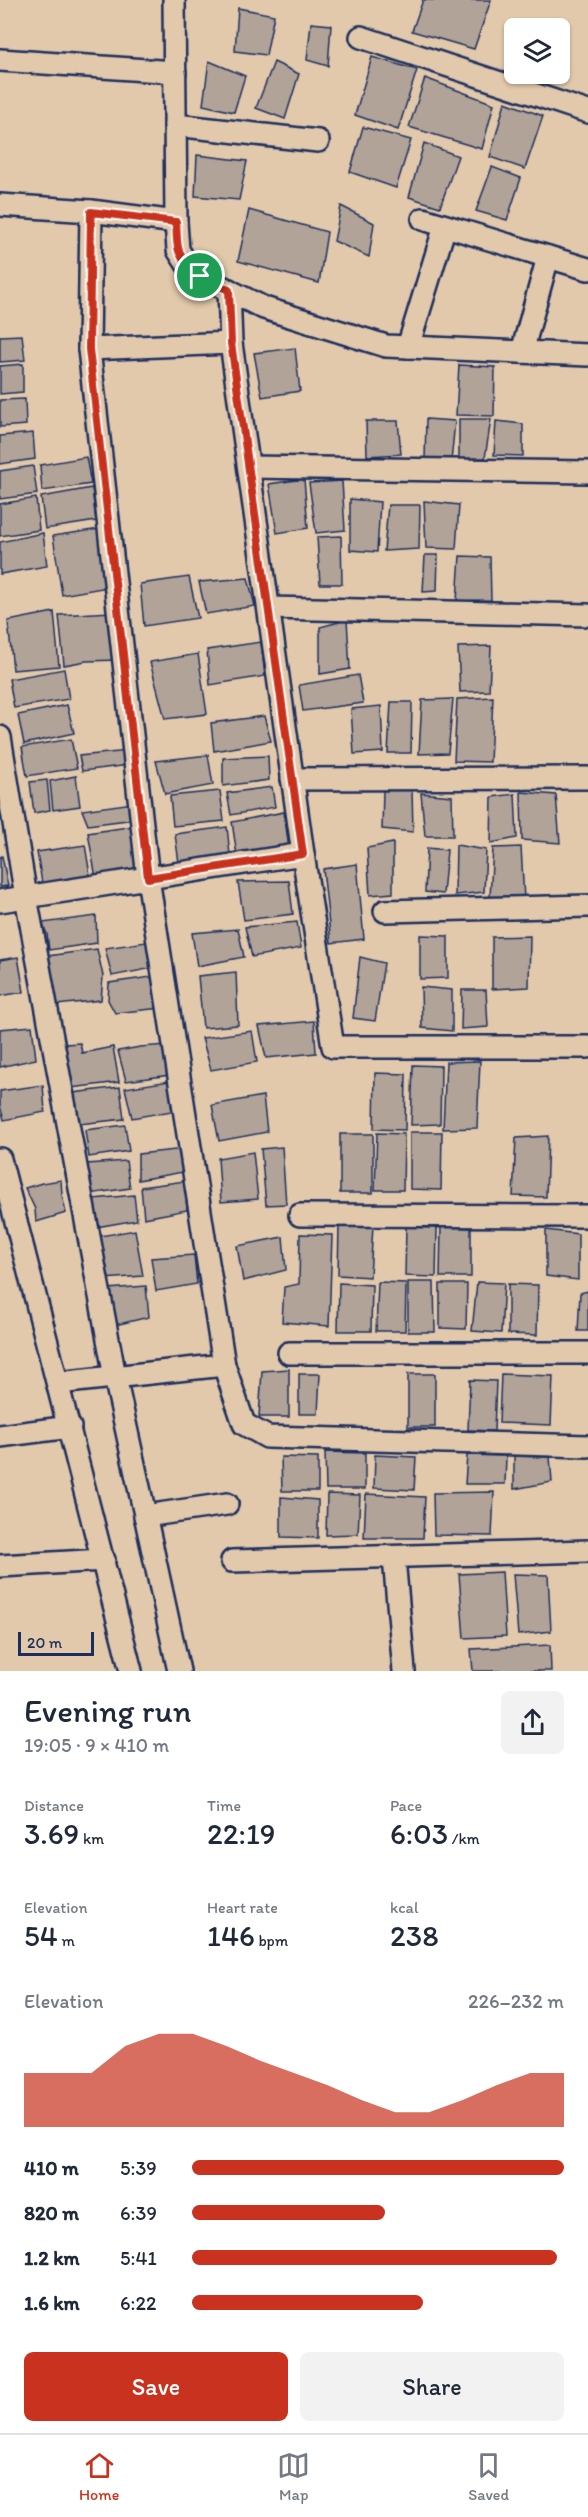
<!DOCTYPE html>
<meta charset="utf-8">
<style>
body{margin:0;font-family:Itim,sans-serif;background:#f2f2f3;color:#1f2937;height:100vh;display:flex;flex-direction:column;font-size:22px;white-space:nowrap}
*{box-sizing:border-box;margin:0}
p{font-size:20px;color:#747a83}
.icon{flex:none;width:33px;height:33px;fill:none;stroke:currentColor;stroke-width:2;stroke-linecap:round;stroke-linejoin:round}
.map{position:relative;height:1671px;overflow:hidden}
.details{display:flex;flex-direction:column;background:#fff;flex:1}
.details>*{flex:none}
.buttons{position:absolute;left:504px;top:18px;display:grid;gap:12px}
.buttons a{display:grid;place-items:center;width:66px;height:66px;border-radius:9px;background:#fff;box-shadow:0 2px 4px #0004;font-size:30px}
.scale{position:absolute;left:18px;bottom:15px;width:76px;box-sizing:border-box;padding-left:6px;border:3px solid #1b2f5e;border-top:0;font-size:16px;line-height:21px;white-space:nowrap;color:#1b2f5e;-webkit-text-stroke:4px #e3c9ab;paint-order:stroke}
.pin{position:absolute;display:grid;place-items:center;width:51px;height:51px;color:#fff;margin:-26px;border:3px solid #fff;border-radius:50%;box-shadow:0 2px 6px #0007}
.round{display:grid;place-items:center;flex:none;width:63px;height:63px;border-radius:9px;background:#f2f2f3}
.head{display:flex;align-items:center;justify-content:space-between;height:102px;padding:0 24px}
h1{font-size:33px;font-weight:600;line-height:45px}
.figures{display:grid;grid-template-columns:repeat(3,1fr);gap:9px;height:102px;padding:6px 24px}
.figures div{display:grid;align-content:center}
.figures b{font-size:30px;font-weight:600}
.figures small{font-size:16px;font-weight:400}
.figures p{font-size:16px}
.chart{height:168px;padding:12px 24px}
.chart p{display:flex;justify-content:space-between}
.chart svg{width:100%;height:108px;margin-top:6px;fill:#c8321e;opacity:.7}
.action{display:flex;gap:12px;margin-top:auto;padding:12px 24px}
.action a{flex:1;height:69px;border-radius:9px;background:#c8321e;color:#fff;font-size:24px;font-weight:600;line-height:69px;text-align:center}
.action a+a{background:#f2f2f3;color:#1f2937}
ul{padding:0 24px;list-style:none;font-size:20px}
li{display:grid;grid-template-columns:96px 72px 1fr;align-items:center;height:45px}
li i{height:15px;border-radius:8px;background:#c8321e}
.dock{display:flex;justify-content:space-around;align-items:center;height:84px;border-top:2px solid #e0e1e3;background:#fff;font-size:16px;color:#747a83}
.dock a{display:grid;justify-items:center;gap:3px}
.dock .selected{color:#c8321e}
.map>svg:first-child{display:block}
.building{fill:#b1a398;stroke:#1b2f5e;stroke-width:1.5}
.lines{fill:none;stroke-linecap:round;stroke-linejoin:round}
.street-casing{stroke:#1b2f5e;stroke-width:26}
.street{stroke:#e3c9ab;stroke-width:21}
.route-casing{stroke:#fff;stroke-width:12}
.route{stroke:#c8321e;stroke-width:8}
</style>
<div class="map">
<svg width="588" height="1671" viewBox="0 0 588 1671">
<rect width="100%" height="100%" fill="#e3c9ab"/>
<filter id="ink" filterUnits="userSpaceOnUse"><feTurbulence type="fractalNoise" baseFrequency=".0167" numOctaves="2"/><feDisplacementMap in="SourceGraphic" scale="12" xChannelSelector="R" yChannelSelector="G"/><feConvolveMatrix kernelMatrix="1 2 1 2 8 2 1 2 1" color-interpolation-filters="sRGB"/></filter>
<g filter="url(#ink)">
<g class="building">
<polygon points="423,0 491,0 474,49 412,31"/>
<polygon points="238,8 274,15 266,55 235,51"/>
<polygon points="311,23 331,25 328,66 307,60"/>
<polygon points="372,57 417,70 398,130 355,115"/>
<polygon points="209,61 245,76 234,112 203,105"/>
<polygon points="274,62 299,74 285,119 256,108"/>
<polygon points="425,78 494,104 482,149 409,127"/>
<polygon points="505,102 543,116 525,169 490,157"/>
<polygon points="363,127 411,140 396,188 350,172"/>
<polygon points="424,143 458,156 440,207 409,197"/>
<polygon points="197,155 247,161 239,200 195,196"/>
<polygon points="492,167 521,178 507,220 476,211"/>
<polygon points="341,206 374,223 369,257 334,241"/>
<polygon points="249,210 327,232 319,283 238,261"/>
<polygon points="22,335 25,360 0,362 0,336"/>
<polygon points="295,348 300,391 262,397 254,353"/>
<polygon points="23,364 23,392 0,394 0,366"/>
<polygon points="459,365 495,367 494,416 456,415"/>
<polygon points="25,399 26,425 0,427 0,400"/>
<polygon points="426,419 455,421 451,462 425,460"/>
<polygon points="459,419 491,419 485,458 459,459"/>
<polygon points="366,421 398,421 401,454 367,456"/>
<polygon points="496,421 523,424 523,456 494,455"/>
<polygon points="33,433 35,459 0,464 0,436"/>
<polygon points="86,457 91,484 42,491 40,465"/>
<polygon points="33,466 37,494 0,499 0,471"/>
<polygon points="304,479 308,528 277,533 269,484"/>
<polygon points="342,481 345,530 316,533 309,483"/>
<polygon points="92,488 96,521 45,529 41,497"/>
<polygon points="36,498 39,530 0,536 0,504"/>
<polygon points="350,499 380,502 377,552 350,550"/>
<polygon points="424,501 459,505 456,549 426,548"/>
<polygon points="388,505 420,505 419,549 384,551"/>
<polygon points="99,529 108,587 62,595 53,536"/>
<polygon points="43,533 47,566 0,574 0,542"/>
<polygon points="341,536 342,584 320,584 317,537"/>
<polygon points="425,555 438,555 437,591 423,592"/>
<polygon points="460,556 490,557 491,600 457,601"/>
<polygon points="189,577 198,618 144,626 140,584"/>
<polygon points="248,578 255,606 206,614 199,582"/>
<polygon points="54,612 59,666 13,670 8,621"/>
<polygon points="112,612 117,660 86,661 64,665 59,615"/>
<polygon points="347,620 350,669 320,674 320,627"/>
<polygon points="261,642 265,676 210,685 207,650"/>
<polygon points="491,646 489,691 460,692 458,647"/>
<polygon points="198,654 207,714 165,719 150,662"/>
<polygon points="64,669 69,699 14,708 9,679"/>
<polygon points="358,675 363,703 303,711 299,685"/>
<polygon points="493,697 490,762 454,761 457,699"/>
<polygon points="453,699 448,753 419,754 422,700"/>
<polygon points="391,702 412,702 411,753 388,753"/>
<polygon points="67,705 74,733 24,744 18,715"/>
<polygon points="381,706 383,752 354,754 351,709"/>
<polygon points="264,716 271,741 214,751 211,723"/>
<polygon points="71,739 77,768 27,776 22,747"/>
<polygon points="128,751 129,765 82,771 79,756"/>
<polygon points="208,755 213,785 165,794 156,761"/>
<polygon points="268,756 269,780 223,786 223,758"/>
<polygon points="76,776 80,806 53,810 50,781"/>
<polygon points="47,780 50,810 34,813 30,782"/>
<polygon points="272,787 275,807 231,815 227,793"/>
<polygon points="383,790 412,790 413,832 382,829"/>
<polygon points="220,791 224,821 173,826 170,796"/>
<polygon points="521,792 556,795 560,843 522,840"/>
<polygon points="421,793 452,796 453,836 425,836"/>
<polygon points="515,794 517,838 491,843 492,797"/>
<polygon points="133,803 135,819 88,825 82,810"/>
<polygon points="284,812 289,849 237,855 232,822"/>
<polygon points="134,826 141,872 96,878 88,833"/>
<polygon points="227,827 230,855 179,863 175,834"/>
<polygon points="393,843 393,893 370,895 367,848"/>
<polygon points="85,845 90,875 42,883 37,852"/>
<polygon points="456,845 486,850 484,892 455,895"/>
<polygon points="521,847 524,899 490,897 493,848"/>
<polygon points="427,848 447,850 443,894 425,892"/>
<polygon points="2,856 8,886 0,887 0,857"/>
<polygon points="357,864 364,939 331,943 323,869"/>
<polygon points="289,881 293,914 244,920 238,882"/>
<polygon points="96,916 97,943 49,950 47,934 42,923"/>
<polygon points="297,922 301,948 252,957 245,927"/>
<polygon points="238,929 244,957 197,966 192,933"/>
<polygon points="420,935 448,936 448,978 420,979"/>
<polygon points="530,936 529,987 492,989 492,937"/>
<polygon points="153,941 153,968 112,976 105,948"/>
<polygon points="97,949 103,976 101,1000 57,1005 50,985 48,956"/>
<polygon points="18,957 24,992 0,996 0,960"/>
<polygon points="360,957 384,963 375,1021 353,1018"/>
<polygon points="236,972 238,1025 203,1028 198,976"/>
<polygon points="158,976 161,1008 115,1013 108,1000 109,983"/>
<polygon points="421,987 452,990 452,1031 422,1028"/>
<polygon points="462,990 486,990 488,1027 461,1029"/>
<polygon points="314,1021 316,1053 266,1058 259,1026"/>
<polygon points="32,1026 36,1059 0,1067 0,1029"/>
<polygon points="252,1031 257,1062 211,1070 202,1038"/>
<polygon points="80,1043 82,1053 113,1047 119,1082 71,1088 65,1044"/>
<polygon points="168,1045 170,1075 126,1081 118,1051 140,1047"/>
<polygon points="480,1061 477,1128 443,1129 446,1062"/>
<polygon points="413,1065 441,1066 440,1124 411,1125"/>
<polygon points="375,1073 406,1074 405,1130 374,1129"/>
<polygon points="169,1081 172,1111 132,1118 125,1088"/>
<polygon points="43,1085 45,1112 4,1120 0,1106 0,1091"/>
<polygon points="120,1087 124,1119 79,1124 73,1093"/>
<polygon points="263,1096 267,1132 219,1141 212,1105"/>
<polygon points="125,1125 129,1151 89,1157 85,1130"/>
<polygon points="410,1132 442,1132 441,1190 410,1189"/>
<polygon points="377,1133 404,1134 403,1190 375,1190"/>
<rect x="340" y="1134" width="33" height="59"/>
<polygon points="548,1136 546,1197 513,1196 516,1138"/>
<polygon points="282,1147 286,1204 266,1205 261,1149"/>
<polygon points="185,1149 189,1171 138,1180 138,1154"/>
<polygon points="253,1152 258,1199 221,1202 218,1158"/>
<polygon points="126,1161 130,1188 89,1194 87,1164"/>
<polygon points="61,1180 62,1195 66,1213 36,1222 35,1209 25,1188 42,1183"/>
<polygon points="185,1181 187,1210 144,1218 141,1187"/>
<polygon points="134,1195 137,1220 96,1227 94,1199"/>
<polygon points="373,1225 370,1277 338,1275 339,1226"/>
<polygon points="406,1227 437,1228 436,1277 405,1276"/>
<polygon points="441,1227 471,1228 471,1277 440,1277"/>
<polygon points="135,1230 143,1276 104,1279 100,1236"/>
<polygon points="546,1230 578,1234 578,1280 546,1276"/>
<polygon points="300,1234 332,1235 329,1326 282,1322 284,1287 299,1284"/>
<polygon points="283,1237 286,1270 243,1281 237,1246"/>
<polygon points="194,1255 197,1284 156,1291 151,1258"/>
<polygon points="378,1282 406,1283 405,1331 376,1331"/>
<polygon points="408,1282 434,1282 435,1332 408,1332"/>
<polygon points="477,1282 504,1283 501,1333 472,1331"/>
<polygon points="339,1283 372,1285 371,1331 338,1331"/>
<polygon points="440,1284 467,1284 466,1329 440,1328"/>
<polygon points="508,1284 538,1285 537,1335 508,1334"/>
<polygon points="146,1286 149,1317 115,1325 108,1289"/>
<polygon points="588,1291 588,1331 578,1331 580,1293"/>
<polygon points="289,1369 289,1417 259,1417 262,1371"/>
<polygon points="299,1374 320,1374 318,1414 299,1414"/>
<rect x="408" y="1374" width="27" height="53"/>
<polygon points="501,1374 553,1376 551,1425 499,1423"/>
<polygon points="470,1380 496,1381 494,1431 468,1430"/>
<polygon points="325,1452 365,1453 365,1489 326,1489"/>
<polygon points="375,1455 416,1457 414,1490 374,1488"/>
<polygon points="467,1455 506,1456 505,1484 465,1484"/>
<polygon points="514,1456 550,1457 552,1482 514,1489"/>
<polygon points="281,1457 318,1458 318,1491 282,1491"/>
<polygon points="494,1492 492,1536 434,1535 433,1493"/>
<polygon points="327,1494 360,1495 358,1534 326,1535"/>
<polygon points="366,1494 425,1497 423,1538 364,1538"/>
<polygon points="281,1497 318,1500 318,1538 281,1537"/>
<polygon points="502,1572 506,1636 464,1638 459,1574"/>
<polygon points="513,1574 548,1575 551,1631 518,1635"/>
<polygon points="550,1645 551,1671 473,1671 471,1649"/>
</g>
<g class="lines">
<defs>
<g id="street">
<polyline points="361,37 588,112"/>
<polyline points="0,60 175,72"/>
<polyline points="175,125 318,141"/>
<polyline points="0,205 91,211 89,349 148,878 224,1365 244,1424 267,1437 588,1446"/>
<polyline points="91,211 176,222 174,0"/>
<polyline points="423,219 588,269"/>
<polyline points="176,222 178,250 187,264 200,276 264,308 386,346 588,355"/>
<polyline points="408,347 445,226"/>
<polyline points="89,349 231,343"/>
<polyline points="522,352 548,257"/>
<polyline points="249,467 588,472"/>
<polyline points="269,608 588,615"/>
<polyline points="0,737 26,897 115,1377 179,1671"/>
<polyline points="292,779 588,778"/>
<polyline points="303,854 333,1047 588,1047"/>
<polyline points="0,901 303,854 231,343 229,290"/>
<polyline points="385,911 588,906"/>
<polyline points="0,1159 131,1671"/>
<polyline points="300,1215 588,1216"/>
<polyline points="289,1353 588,1353"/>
<polyline points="58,1383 224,1365"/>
<polyline points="0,1436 70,1427"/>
<polyline points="145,1516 227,1504"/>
<polyline points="394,1558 404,1671"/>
<polyline points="232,1561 588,1551"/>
<polyline points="0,1566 104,1560"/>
</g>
</defs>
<use href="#street" class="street-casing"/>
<use href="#street" class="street"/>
</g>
</g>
<g class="lines" filter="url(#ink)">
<defs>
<path id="route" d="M 91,212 L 176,222 C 177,231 176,243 179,251 C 187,272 210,281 229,290 L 231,343 L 303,854 L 148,878 L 89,349 Z"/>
</defs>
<use href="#route" class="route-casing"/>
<use href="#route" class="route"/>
</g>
</svg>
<div class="buttons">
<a><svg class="icon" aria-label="layers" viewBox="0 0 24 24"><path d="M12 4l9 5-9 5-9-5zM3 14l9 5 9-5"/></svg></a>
</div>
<div class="scale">20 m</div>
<div class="pin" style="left:200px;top:276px;background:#1e9e55"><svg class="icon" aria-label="arrive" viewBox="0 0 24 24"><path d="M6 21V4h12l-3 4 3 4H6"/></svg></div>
</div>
<section class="details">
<div class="head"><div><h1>Evening run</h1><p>19:05 · 9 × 410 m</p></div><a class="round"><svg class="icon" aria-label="share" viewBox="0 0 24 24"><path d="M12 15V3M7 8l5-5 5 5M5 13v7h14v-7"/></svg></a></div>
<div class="figures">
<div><p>Distance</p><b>3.69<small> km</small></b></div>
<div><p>Time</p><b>22:19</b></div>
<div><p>Pace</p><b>6:03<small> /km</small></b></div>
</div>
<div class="figures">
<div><p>Elevation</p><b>54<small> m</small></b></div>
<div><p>Heart rate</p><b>146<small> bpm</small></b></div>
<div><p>kcal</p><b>238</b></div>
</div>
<div class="chart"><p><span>Elevation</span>226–232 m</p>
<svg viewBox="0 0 160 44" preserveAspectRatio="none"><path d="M0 44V22L10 22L20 22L30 11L40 6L50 6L60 11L70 17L80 22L90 27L100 33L110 38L120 38L130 33L140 27L150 22L160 22V44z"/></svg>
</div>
<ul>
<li><b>410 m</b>5:39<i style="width:100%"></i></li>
<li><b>820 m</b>6:39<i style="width:52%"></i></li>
<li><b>1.2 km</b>5:41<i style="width:98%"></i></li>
<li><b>1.6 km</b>6:22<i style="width:62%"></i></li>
</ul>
<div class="action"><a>Save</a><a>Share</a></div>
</section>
<nav class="dock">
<a class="selected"><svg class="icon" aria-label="home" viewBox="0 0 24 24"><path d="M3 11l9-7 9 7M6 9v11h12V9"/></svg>Home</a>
<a><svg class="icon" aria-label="map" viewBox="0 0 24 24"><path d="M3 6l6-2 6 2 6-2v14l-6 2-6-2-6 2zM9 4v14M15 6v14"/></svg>Map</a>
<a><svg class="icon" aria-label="saved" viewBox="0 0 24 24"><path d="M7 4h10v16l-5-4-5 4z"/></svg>Saved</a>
</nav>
